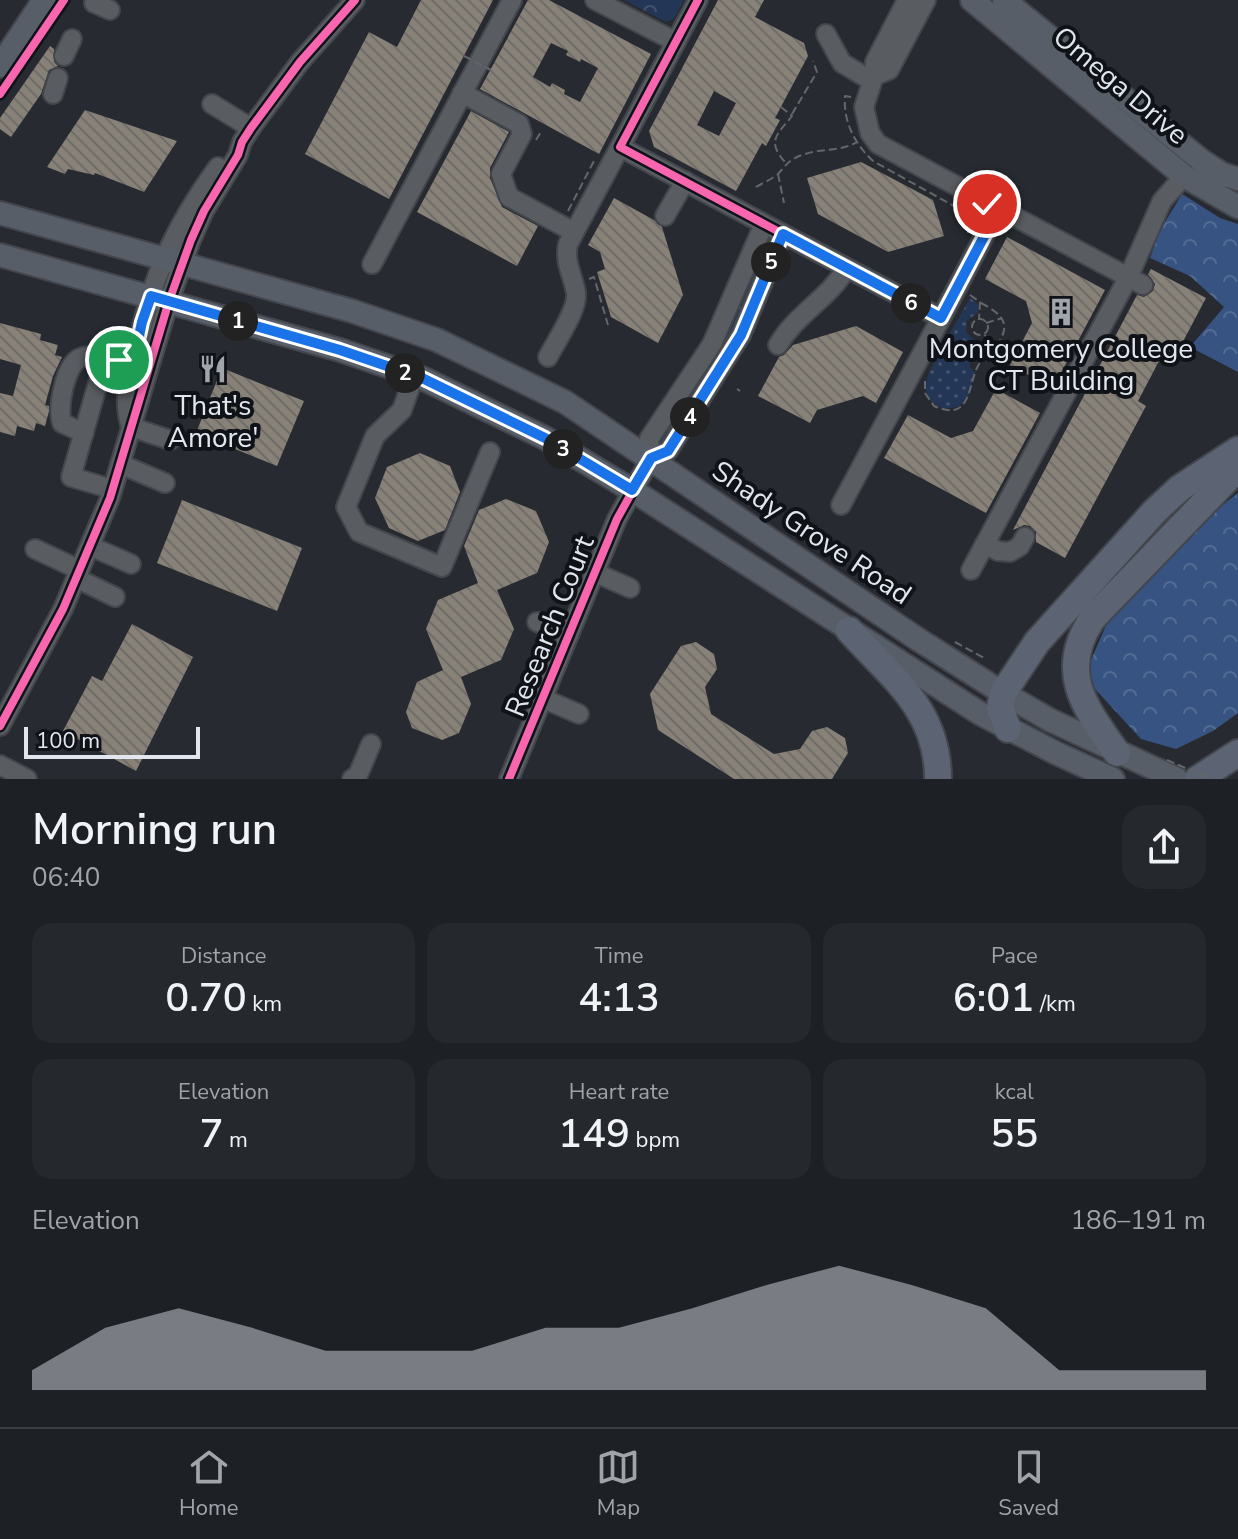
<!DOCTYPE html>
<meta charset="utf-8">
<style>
body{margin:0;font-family:"Nunito Sans",sans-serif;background:#25282d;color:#f1f3f6;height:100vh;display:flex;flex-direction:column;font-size:30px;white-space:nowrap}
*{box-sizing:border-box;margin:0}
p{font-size:26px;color:#a0a3a7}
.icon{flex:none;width:44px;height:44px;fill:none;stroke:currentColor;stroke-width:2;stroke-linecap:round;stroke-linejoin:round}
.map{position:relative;height:779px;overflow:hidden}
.panel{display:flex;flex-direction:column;background:#1d2025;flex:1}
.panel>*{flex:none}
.scale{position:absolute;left:24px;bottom:20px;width:176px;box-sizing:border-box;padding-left:8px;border:4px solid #e2e7ef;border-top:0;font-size:22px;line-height:28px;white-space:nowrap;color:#e2e7ef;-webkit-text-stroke:6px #0f1318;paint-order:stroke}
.pin{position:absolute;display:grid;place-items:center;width:68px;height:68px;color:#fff;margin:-34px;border:4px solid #fff;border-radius:50%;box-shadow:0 2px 8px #0007}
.km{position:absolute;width:40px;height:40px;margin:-20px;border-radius:50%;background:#222;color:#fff;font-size:22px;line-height:40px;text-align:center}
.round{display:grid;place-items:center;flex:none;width:84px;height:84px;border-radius:24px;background:#25282d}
.overview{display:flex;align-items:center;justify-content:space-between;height:136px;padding:0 32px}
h1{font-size:44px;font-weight:600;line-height:60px}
.stats{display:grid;grid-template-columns:repeat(3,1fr);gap:12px;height:136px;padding:8px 32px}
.stats div{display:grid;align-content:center;border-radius:20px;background:#25282d;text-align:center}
.stats b{font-size:40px;font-weight:600}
.stats small{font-size:22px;font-weight:400}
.stats p{font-size:22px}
.chart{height:224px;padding:16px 32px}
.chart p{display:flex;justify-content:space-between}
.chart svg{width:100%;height:144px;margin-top:8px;fill:#a1a5ac;opacity:.7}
.tabs{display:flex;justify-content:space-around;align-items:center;height:112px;border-top:2px solid #3b3e42;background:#1d2025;font-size:22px;color:#a0a3a7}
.tabs a{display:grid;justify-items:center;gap:4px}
.tabs .on{color:#a1a5ac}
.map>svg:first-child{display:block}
.grass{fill:url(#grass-dots)}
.forest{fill:url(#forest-crowns)}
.park{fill:url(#park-crowns)}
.building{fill:url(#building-back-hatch);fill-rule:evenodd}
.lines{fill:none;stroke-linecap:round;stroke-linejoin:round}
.minor-casing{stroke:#43464c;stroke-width:22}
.major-casing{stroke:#43464c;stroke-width:26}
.highway-casing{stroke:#43464c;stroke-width:30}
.path{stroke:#63666a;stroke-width:2;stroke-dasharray:8 4;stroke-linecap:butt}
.minor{stroke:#595c60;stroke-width:18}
.major{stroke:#585e68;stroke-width:22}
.highway{stroke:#5c6473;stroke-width:26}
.path-bridge{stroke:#63666a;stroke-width:2;stroke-dasharray:8 4;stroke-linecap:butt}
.cycleway-casing{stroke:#0f1318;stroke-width:13}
.cycleway{stroke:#f766af;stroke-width:8}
.route-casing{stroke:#fff;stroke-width:16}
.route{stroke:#1a73e8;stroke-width:10}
.labels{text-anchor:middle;stroke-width:8;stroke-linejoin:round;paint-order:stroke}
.street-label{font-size:28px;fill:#e2e7ef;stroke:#0f1318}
.poi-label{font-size:28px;fill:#e2e7ef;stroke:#0f1318}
</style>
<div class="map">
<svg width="1238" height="779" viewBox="0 0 1238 779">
<defs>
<pattern id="grass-dots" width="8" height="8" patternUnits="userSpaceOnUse" patternTransform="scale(2)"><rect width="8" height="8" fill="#243655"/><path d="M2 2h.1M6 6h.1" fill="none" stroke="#44536e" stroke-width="1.8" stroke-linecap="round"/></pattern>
<pattern id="forest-crowns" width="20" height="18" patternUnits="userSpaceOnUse" patternTransform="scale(2)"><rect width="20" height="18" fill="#375381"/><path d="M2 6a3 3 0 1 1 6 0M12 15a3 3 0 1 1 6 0" fill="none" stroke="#546c93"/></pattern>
<pattern id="park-crowns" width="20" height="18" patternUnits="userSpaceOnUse" patternTransform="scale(2)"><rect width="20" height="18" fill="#243655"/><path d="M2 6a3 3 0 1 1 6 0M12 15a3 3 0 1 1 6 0" fill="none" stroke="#44536e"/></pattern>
<pattern id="building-back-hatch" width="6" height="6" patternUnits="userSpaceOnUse" patternTransform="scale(2)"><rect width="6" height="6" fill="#888178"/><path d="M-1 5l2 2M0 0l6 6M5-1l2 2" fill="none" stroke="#706c67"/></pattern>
</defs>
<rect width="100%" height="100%" fill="#272b31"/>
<g class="grass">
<polygon points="766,242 769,244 734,336 661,445 660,441 711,361"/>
<path d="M 970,298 L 978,304 L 978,313 L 967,320 L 966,332 L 975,341 L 986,340 L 991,350 L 983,358 L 974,357 L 970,361 L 970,368 L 975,372 C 972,382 971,394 964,402 C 949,417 922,404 926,383 C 929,366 960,317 970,298 Z"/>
</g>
<g class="forest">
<polygon points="1182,194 1220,218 1238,224 1238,372 1190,347 1224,307 1190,276 1150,258 1159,232"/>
<polygon points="1238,493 1238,713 1213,731 1176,749 1141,739 1095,689 1088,667 1107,623 1150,580 1197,525"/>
</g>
<polygon class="park" points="624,0 684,0 674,19 666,22"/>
<g class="building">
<polygon points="421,0 493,0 389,199 305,154 369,32 397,47"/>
<path d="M 528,0 L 549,0 L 651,54 L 599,154 L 480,89 ZM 551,43 L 568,51 L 566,55 L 580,62 L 581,59 L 598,68 L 580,102 L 564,94 L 565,90 L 552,83 L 550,87 L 533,77 Z"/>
<path d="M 718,0 L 764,0 L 755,17 L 804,43 L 808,56 L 775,118 L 780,120 L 766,146 L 762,143 L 736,191 L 654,147 L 649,131 ZM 714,91 L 736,103 L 719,136 L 697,125 Z"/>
<polygon points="50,46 54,49 54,62 58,66 49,70 41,94 11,137 0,129 0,118"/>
<polygon points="85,110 177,141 144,192 95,173 94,175 68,169 65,174 47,167"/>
<polygon points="471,111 509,132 490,168 490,178 502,207 538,226 517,266 417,212"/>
<polygon points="861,162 933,200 944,236 888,252 818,214 807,178"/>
<polygon points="614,198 654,220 662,227 683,295 658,343 611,317 597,272 605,269 600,252 588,245"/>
<polygon points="1007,237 1105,290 1053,388 1010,365 1032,323 1026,301 985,279"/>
<polygon points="1151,269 1206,298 1170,366 1159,361 1138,401 1146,406 1065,558 1036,542 1036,532 1030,526 1024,525 1013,530 1137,295 1144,297 1153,291 1155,284 1148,274"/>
<polygon points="0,323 41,334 40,340 58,345 55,355 62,357 53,376 45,405 49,406 49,411 45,426 36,423 34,431 17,426 15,436 0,432 0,393 13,396 21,365 0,359"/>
<polygon points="856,326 903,352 876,403 863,396 817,410 810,423 758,396 779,357 784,355 793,345"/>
<polygon points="222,368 304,401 277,466 196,433"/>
<polygon points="996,389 1040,413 986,513 884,458 908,415 951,438 973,431"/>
<polygon points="420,453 450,466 460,492 445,530 418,541 389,528 375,498 387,467"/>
<polygon points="506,499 536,511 549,542 537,573 497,590 514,629 501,660 461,677 471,704 459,733 442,740 412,728 406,712 417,682 443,670 426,629 438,600 478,583 464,546 479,510"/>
<polygon points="182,500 302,548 277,611 157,563"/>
<polygon points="132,624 193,657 136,771 63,731 92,676 102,681"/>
<polygon points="696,642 714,654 717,669 705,687 711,714 774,754 800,749 812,731 827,727 845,738 848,753 832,779 734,779 658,730 650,694 681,646"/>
</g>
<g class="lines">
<defs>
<g id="minor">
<polyline points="96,0 94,3 110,10"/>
<polyline points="595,0 676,42"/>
<polyline points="698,0 620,147 941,318 841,505"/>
<polyline points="907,0 875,62 874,76 864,107 870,133 878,144 1143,285"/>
<polyline points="826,34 842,63 872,81"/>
<polyline points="64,56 72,39"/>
<polyline points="874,76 889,70 926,0"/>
<polyline points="462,93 519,124 522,134 501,174 509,197 574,232"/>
<polyline points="53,94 58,78"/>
<polyline points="212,104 251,128"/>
<polyline points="665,216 685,181"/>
<polyline points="372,264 512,0"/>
<polyline points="941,318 998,210"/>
<path d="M 778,345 C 796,314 828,299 846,269"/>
<path d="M 548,357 C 556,341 578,310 576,293 C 573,275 564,263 568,244 L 620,147"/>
<polyline points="414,376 402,410 375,436 346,507 359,532 442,567 490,452"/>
<path d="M 130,424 C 123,396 129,385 135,358 C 149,283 173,229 218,167"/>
<polyline points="131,427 170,440"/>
<path d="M 84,433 L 62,423 C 57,408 65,365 80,358 C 87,355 97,356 106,355"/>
<polyline points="651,458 649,439 712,344 764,224"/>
<polyline points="120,464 165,483"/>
<polyline points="112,489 71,477 106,355 133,364"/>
<polyline points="985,544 998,551 1010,552 1020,546 1025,537"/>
<polyline points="90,546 131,564"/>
<polyline points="35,549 80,570"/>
<polyline points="971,570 1128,278 1162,201 1184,176"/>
<polyline points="596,573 630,588"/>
<polyline points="76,578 115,597"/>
<polyline points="537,622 569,635"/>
<polyline points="544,699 579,714"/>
<polyline points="0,726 63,609 110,498 169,301 191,240 204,211 238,155 242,142 251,128 300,62 355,0"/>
<polyline points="0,765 27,779"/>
<polyline points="352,779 358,775 371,744"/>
<polyline points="509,779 617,519 651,458 668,451 741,335 783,234"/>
</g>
<g id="major">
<polyline points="972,0 1184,176 1238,207"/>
<polyline points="1004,0 1202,161 1222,174 1238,179"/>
<polyline points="0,66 44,0"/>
<polyline points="0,213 352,311 437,340 565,402 919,640 1003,693 1050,720 1177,779"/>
<polyline points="0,255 340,350 422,378 545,438 632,490 981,714 1056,753 1113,779"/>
</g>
<g id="highway">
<path d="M 849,630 C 892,678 938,709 938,779"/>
<polyline points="1008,729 1000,708 1003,693 1037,642 1155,511 1180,488 1238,450"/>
<path d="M 1117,753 C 1085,708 1057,672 1092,619 L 1230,476 L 1238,472"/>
<polyline points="1198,779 1238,753"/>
</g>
</defs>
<use href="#minor" class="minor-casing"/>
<use href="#major" class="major-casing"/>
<use href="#highway" class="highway-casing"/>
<g class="path">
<path d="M 851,97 L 845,96 C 843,122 855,144 873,161 L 961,210 L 967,218 L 968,233"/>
<path d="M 781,107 L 792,116 C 779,133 765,140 785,162"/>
<polyline points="792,114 817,72 813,61"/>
<polyline points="536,140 542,130"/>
<polyline points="778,174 784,203"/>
<path d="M 756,187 C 763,183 772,179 778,174 C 786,165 790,159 802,155 C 821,148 841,152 857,142"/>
<polyline points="568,211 595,159"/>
<polyline points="589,279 594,277 608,325"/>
<polyline points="970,295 980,302 979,320"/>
<path d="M 981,303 C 1004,315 1013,325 994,349"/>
<circle cx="980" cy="327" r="8"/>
<polyline points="986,323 1002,318"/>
<path d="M 925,381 L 925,393 L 934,406 C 973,423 967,384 979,364 C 983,359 989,354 993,349 L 984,334"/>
<polyline points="737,389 740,391"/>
<polyline points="955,642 986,659"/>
</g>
<use href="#minor" class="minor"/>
<use href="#major" class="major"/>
<use href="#highway" class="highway"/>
<g class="path-bridge">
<polyline points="464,56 491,70"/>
<polyline points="1167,760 1211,779"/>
</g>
<defs>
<g id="cycleway">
<polyline points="0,94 64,0"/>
<polyline points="0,726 63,609 110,498 169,301 191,240 204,211 238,155 242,142 251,128 300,62 355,0"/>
<polyline points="509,779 617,519 651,458 668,451 741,335 783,234 620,147 698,0"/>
</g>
</defs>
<use href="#cycleway" class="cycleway-casing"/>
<use href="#cycleway" class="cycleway"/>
</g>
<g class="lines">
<defs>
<polyline id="route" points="119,360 133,364 142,322 151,296 340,350 422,378 545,438 632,490 651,458 668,451 741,335 783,234 941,318 998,210 987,204"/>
</defs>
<use href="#route" class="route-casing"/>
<use href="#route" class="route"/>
</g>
<defs>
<symbol id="building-bare" viewBox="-9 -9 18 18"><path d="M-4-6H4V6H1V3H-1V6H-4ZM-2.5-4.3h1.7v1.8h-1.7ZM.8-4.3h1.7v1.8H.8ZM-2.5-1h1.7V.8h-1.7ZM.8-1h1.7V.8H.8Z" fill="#a1a5ac" stroke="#0f1318" stroke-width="2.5" paint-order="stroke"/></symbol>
<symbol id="restaurant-bare" viewBox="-9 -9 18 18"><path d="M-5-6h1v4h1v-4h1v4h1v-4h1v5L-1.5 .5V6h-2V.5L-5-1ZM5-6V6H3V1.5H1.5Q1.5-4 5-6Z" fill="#a1a5ac" stroke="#0f1318" stroke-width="2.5" paint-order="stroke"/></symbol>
</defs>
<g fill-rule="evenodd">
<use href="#building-bare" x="1041" y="292" width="40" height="40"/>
<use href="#restaurant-bare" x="193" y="349" width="40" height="40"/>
</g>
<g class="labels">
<g class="street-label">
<text transform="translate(1121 85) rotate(40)" y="10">Omega Drive</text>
<text transform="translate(812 532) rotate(34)" y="10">Shady Grove Road</text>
<text transform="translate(549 626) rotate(-68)" y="10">Research Court</text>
</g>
<g class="poi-label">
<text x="1061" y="358">Montgomery College<tspan x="1061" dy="32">CT Building</tspan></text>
<text x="213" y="415">That's<tspan x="213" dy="32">Amore'</tspan></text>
</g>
</g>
</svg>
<div class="scale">100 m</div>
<div class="pin" style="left:119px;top:360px;background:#1e9e55"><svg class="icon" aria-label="arrive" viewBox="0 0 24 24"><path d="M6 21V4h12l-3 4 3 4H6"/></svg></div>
<div class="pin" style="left:987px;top:204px;background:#d93025"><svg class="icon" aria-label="check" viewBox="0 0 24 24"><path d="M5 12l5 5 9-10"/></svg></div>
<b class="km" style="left:238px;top:321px">1</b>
<b class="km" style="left:405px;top:373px">2</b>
<b class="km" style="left:563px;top:449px">3</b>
<b class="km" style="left:690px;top:417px">4</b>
<b class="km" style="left:771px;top:262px">5</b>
<b class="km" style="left:911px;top:303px">6</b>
</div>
<section class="panel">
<div class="overview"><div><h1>Morning run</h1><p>06:40</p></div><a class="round"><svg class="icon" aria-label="share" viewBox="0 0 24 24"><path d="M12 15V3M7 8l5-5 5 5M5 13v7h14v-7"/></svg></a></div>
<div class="stats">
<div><p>Distance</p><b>0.70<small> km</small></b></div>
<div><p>Time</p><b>4:13</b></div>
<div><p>Pace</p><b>6:01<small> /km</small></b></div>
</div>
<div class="stats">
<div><p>Elevation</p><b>7<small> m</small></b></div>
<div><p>Heart rate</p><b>149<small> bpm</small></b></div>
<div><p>kcal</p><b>55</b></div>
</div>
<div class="chart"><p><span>Elevation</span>186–191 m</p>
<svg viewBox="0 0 160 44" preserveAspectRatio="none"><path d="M0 44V38L10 25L20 19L30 25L40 32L50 32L60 32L70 25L80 25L90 19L100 12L110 6L120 12L130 19L140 38L150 38L160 38V44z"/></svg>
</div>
</section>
<nav class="tabs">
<a class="on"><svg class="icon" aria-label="home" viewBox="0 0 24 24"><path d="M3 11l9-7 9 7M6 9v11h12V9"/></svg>Home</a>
<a><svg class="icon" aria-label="map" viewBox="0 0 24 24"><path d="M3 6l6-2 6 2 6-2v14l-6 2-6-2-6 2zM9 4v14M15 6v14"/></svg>Map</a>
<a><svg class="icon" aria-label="saved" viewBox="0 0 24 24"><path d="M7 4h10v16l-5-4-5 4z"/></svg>Saved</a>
</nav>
